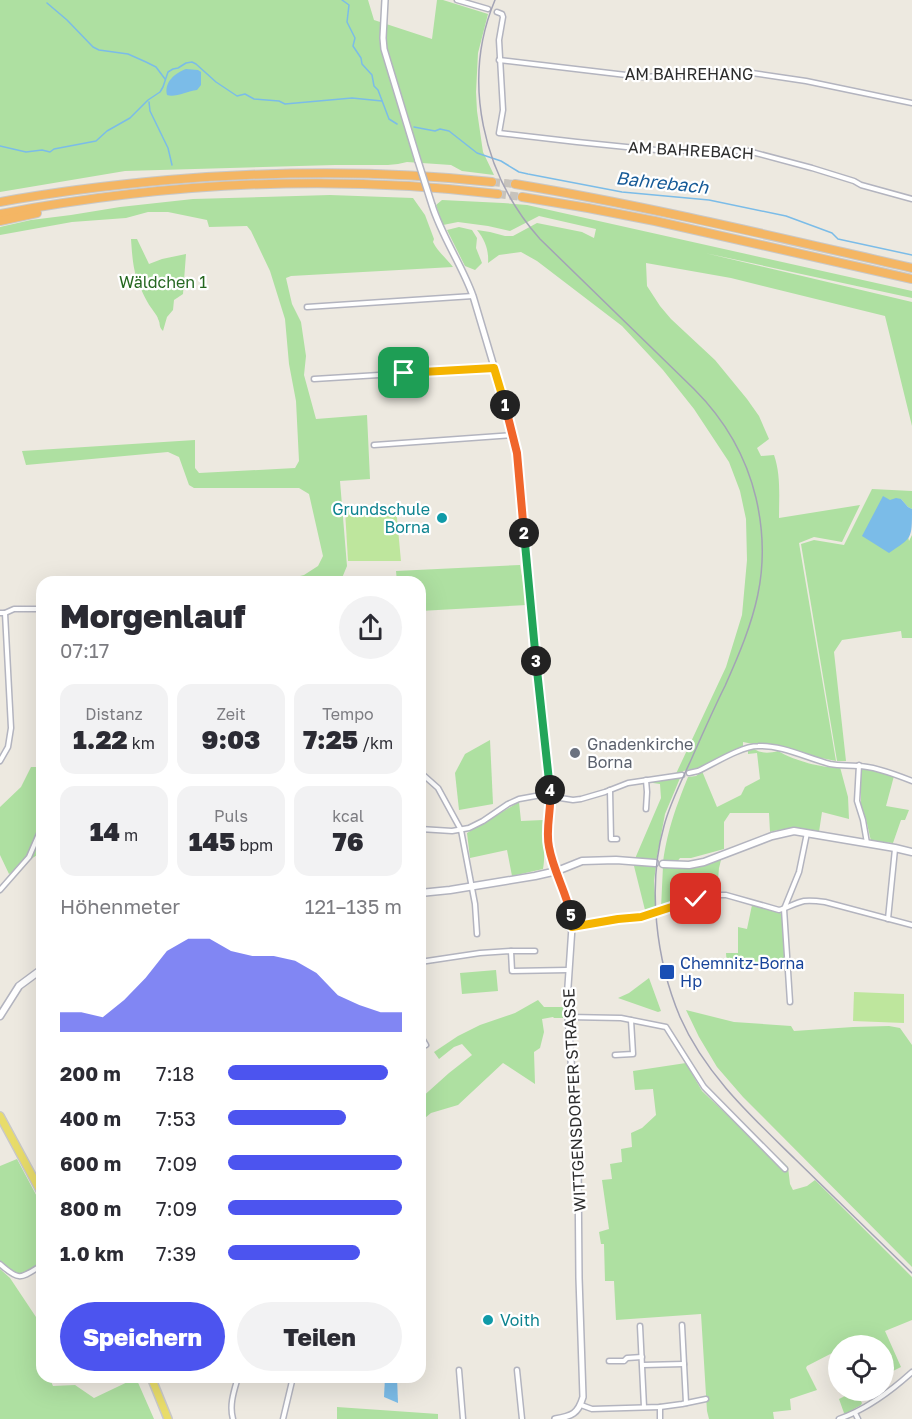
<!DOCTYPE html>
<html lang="de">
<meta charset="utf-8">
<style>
body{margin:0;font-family:"Golos Text",sans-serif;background:#f2f2f3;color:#2b2b33;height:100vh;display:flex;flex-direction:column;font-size:22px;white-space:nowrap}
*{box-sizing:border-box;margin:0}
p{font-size:20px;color:#7c7c81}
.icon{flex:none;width:33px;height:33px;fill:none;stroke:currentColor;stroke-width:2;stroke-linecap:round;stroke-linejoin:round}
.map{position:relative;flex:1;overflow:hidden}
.panel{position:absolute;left:36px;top:576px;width:390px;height:807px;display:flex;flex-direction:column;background:#fff;border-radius:18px;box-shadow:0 6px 24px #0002}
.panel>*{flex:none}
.buttons{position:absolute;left:828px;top:1335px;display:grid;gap:12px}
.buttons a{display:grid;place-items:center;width:66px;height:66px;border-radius:50%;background:#fff;box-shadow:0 6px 24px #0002;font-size:30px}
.pin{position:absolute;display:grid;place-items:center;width:51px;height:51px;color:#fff;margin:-26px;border-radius:12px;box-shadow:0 3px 9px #0006}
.km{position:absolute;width:30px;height:30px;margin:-15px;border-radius:50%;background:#222;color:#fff;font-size:16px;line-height:30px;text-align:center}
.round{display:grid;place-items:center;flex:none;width:63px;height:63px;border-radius:32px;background:#f2f2f3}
.headline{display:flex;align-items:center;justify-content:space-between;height:102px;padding:0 24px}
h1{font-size:33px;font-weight:800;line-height:45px}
.metrics{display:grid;grid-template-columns:repeat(3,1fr);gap:9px;height:102px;padding:6px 24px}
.metrics div{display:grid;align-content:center;border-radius:15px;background:#f2f2f3;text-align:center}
.metrics b{font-size:26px;font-weight:800}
.metrics small{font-size:16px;font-weight:400}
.metrics p{font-size:16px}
.chart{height:168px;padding:12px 24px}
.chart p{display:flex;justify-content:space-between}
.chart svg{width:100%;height:108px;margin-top:6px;fill:#4c54ef;opacity:.7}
.primary-button{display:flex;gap:12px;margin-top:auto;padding:12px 24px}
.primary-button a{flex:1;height:69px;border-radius:36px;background:#4c54ef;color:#fff;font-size:24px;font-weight:800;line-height:69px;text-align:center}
.primary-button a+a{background:#f2f2f3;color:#2b2b33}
ul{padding:0 24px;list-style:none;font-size:20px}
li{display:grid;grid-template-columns:96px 72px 1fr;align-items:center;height:45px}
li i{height:15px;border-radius:8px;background:#4c54ef}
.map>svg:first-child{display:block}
.green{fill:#aee0a1}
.pitch{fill:#bee69d}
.water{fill:#7bbce8}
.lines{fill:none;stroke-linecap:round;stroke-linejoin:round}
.stream{stroke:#7bbce8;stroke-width:1.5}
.motorway-tunnel{stroke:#c7c3bc;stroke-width:8;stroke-dasharray:8 4;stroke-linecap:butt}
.minor-casing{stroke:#b3b4bf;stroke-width:7}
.tertiary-casing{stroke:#b3b4bf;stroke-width:8}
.secondary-casing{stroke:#b3b4bf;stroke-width:9}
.primary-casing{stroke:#c8c8c8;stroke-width:10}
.motorway-casing{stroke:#c8c8c8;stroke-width:10}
.minor{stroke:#fff;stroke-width:4}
.tertiary{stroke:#fff;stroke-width:5}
.secondary{stroke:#fff;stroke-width:6}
.primary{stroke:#e8dc6a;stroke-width:7}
.motorway{stroke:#f4b664;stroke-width:8}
.rail{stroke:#a3a3b5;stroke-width:1.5}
.tertiary-bridge-casing{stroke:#b3b4bf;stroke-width:8;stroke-linecap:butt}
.tertiary-bridge{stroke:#fff;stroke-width:5}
.split-1-casing{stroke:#fff;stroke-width:12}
.split-2-casing{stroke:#fff;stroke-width:12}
.split-3-casing{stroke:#fff;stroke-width:12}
.split-4-casing{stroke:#fff;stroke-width:12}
.split-5-casing{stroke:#fff;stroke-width:12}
.split-6-casing{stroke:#fff;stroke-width:12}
.split-1{stroke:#f5b400;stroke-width:8}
.split-2{stroke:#f0652b;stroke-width:8}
.split-3{stroke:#22a559;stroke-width:8}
.split-4{stroke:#22a559;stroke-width:8}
.split-5{stroke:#f0652b;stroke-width:8}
.split-6{stroke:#f5b400;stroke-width:8}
.culture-dot{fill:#0f9aa8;stroke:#fff;stroke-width:2}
.worship-dot{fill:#6b7280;stroke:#fff;stroke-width:2}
.transit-dot{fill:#1a4fb4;stroke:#fff;stroke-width:2}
.labels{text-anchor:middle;stroke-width:4.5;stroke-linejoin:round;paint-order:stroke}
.street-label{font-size:16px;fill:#2d2d2d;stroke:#fff}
.park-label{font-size:16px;fill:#256720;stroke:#fff}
.culture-label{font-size:16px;fill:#0d838f;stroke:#fff;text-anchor:end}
.worship-label{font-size:16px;fill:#5b616d;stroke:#fff;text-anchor:start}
.transit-label{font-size:16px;fill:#164399;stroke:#fff;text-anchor:start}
.water-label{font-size:18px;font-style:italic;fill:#165a97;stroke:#fff}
</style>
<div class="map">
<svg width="912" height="1419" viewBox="0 0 912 1419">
<rect width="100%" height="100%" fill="#ede9e0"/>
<g class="green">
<polygon points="0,0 368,0 374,20 432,39 437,0 443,0 488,14 478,53 476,92 477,111 483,152 494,175 462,171 451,165 407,162 398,164 388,165 335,165 125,171 0,192"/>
<path d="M 330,195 L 413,198 L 425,215 L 434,239 L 433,242 C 438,252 446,258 453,267 L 291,276 L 286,278 L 292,304 L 301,322 L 306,356 L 304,375 L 316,419 L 367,415 L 370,479 L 340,481 L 347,566 L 342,578 L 330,576 L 312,582 L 276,582 L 304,575 L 318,566 L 323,556 L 309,494 L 299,488 L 194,488 L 189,485 L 179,457 L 168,452 L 26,465 L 22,451 L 195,440 L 195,468 L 199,473 L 295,468 L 299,461 L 296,401 L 289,364 L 285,319 L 270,271 L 251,231 L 247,226 L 209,227 L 207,220 L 168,212 L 148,212 L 126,218 L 72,222 L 0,235 L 0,227 L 31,220 L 71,215 L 120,207 L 193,199 Z"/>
<path d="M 442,200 L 503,203 L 527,205 L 912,291 L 912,298 L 705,253 L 912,302 L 912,426 L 885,316 L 731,278 L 646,263 L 647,286 L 660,306 L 671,319 L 715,360 L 747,399 L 759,416 L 769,439 L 757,448 L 761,456 L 774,455 C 781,475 779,497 779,518 L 860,505 L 842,542 L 814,537 L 799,543 L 836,761 L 743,742 L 743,747 L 698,768 L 683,771 L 665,814 L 656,862 L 634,861 L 661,798 L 660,784 L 646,782 L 674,778 L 726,667 L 742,615 L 747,560 L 746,519 L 740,491 L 729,462 L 694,409 L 663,370 L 622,326 L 537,261 L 521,252 L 499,255 L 488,263 C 489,250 485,240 477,230 L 490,232 L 505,236 L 513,236 L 537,223 L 582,232 L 594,238 L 596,229 L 539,216 L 510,231 L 488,226 L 458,222 L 443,225 L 436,205 Z"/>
<polygon points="459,227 472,230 477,238 476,248 482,263 475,270 465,266 447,230"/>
<path d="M 131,239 L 137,239 L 149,264 L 162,259 L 186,254 L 183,294 L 174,300 L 173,310 L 167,317 L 163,331 C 158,326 161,324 158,319 C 158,316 150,307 148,303 C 134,277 133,268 131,239 Z"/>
<polygon points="872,489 912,491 912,509 908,507 901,499 909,541 912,535 912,638 902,638 901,631 842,640 834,652 846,761 837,761 801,544 814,540 844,545"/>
<polygon points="520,565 527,605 420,611 420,582 397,582 396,571"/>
<polygon points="490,740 493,804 459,810 455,773 465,754"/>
<path d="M 754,749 C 762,754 770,753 778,751 C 793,760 823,769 840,767 L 848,797 L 849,819 L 822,812 L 819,832 C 798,827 791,827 770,832 L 769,813 L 730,813 L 724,822 L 724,849 L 691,858 L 680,858 L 677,862 L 663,862 C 668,828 676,807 688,777 L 696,776 L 702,771 L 717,807 L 741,795 L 745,787 L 760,779 L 757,753 L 748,754 L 748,751 Z"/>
<polygon points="31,767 42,767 42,858 37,855 9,874 0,855 0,807 21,787"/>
<polygon points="863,768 894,776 886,806 909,810 905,820 901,820 893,843 871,841 866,819 861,808 861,771"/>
<path d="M 519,802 L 521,821 L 543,820 C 542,836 546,853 543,869 L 512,876 L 507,850 L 470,858 L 467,833 Z"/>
<polygon points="722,856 719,868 717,892 714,893 712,879 702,883 704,893 661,908 663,866 690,866"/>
<polygon points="633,862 656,866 654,881 656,911 646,914"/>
<polygon points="752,905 783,914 785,965 727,966 726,953 738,953 738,927 747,929"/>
<polygon points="496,970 498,991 462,994 460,973"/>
<polygon points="649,978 661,1011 658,1012 618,998 629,993"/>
<polygon points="538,1000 544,1007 563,1007 563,1018 554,1018 553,1017 542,1019 544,1032 540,1048 534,1052 535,1084 503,1063 458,1105 431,1113 420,1122 420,1099 449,1073 472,1055 462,1044 454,1047 439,1059 434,1052 458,1036 480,1025 515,1013"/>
<polygon points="686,1010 734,1022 791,1026 794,1031 853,1027 889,1026 900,1028 912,1045 912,1267 743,1097 717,1067 699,1037"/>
<polygon points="686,1063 702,1091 739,1126 742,1123 788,1167 790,1184 793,1190 807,1186 815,1180 912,1277 912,1320 885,1331 901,1367 885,1375 884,1372 884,1346 863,1345 859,1340 847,1345 838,1346 838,1350 807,1366 806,1368 817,1390 790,1399 791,1410 773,1412 774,1419 709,1419 707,1411 701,1314 616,1320 614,1281 605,1281 604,1244 601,1244 599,1232 609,1229 602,1180 612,1179 610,1164 622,1162 621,1149 632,1147 631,1133 642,1128 656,1115 653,1089 635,1090 633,1071"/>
<path d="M 17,1159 L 42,1206 L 42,1262 C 21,1275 19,1279 0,1261 L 0,1166 Z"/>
<polygon points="0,1269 10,1278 38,1320 42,1317 42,1377 49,1377 53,1386 75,1385 94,1398 136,1378 154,1419 0,1419"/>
<polygon points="855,1391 862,1403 861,1405 847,1413 844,1413 839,1399"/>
<polygon points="337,1407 438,1414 438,1419 337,1419"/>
</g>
<g class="pitch">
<polygon points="396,508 401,561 348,561 345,510"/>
<polygon points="854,992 904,994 904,1023 853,1021"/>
</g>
<g class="water">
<path d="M 186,69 L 198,70 L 201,72 L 201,85 L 197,90 C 187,91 175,98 167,95 C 164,82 175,73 186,69 Z"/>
<path d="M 883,496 L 890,500 L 896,498 L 901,499 L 908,507 L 912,509 C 912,540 912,537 889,553 L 862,536 Z"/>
<polygon points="385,1377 397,1377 398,1403 384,1397"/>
</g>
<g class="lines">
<g class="stream">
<polyline points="342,0 349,5 347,22 355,38 353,46 361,58 362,64 372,75 374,86 378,90 389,119 397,124"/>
<polyline points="47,3 67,20 93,47 99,50 128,54 146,62 156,67 165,79"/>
<polyline points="149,102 150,111 168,148 172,165"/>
<polyline points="414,127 435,131 440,129 449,131 477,153 501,161 519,172 528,174 622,192 709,200 786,216 832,233 838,239 912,255"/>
<polyline points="0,146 26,152 42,150 50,152 54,149 96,141 107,131 130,118 148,100 160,92 163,87 168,72 173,69 178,68 186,63 192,62 196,64 216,82 237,96 245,94 254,99 279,101 285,104 352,98 382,101"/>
</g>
<g class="motorway-tunnel">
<polyline points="492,182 515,184"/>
<polyline points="498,194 522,197"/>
</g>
<defs>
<g id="minor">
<polyline points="457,0 488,9"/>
<polyline points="497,12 502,14 503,17 499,40 503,110 499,133 577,142 656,150 748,151 812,168 854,181 861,185 912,199"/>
<polyline points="499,60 643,77 734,72 752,73 806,81 912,103"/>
<polyline points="307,307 473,296"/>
<polyline points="314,379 493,368"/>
<polyline points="374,445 512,435"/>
<polyline points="0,613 5,613 14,609 42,609"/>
<polyline points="0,761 8,747 11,728 5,613"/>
<polyline points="859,765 857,801 863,820 867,843"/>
<polyline points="420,772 438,788 461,830 475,904 477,934"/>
<path d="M 689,773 L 698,771 C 713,764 742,746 758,746 C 782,745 807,758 830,764 C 840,766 848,765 858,766 C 874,766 897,775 912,781"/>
<polyline points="610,790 611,839 617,839"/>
<polyline points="646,809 647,792 646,780"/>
<polyline points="420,829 452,831 469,828 483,821 508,804 519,799 541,795 573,800 581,799 605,792 628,783 682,775"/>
<polyline points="0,890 29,857 42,827"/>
<polyline points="888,919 895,849"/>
<path d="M 572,927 L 618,919 L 641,917 L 683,902 L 715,895 L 726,895 L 779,910 C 787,908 795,903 804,901 C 811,900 818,901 825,902 L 912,925"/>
<polyline points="511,951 535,951"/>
<polyline points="420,962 480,953 511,951 512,971 568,970"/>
<polyline points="790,1002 784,909 799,872 807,833"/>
<polyline points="568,1017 621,1018 666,1027 704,1087 785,1169"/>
<polyline points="420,1035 426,1045"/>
<polyline points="615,1055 633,1054 631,1020"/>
<path d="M 0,1264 C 20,1282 21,1278 42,1265"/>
<polyline points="682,1325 686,1403"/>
<polyline points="640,1326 644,1407"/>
<polyline points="609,1361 624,1361 627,1358 642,1357"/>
<polyline points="643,1365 684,1364"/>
<polyline points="459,1370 463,1419"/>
<polyline points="517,1370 522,1419"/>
<polyline points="581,1405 592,1409 660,1407 682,1404 706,1399"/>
<polyline points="660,1407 660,1419"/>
<polyline points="855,1413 858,1419"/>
<path d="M 233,1419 C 229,1405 234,1391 238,1377"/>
<polyline points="283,1419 293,1377"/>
<path d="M 839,1419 C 867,1409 890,1392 912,1372"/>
</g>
<g id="tertiary">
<polyline points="385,0 383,38 384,49 418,161"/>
<path d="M 432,205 C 442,237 462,265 473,296 L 503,397 L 517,453 L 541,716 L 550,796 L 547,839 L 551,857 L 568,901 L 572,927 L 567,1001 L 578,1163 L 579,1278 L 583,1397 C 578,1414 572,1416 555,1419"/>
</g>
<g id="secondary">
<polyline points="663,864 689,865 704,862 772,836 794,831 895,848 912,852"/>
<polyline points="420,893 450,890 535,876 557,871 582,861 616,860 655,863"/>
<polyline points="0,1016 19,986 42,969"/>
</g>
<g id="primary">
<polyline points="0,1116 42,1194"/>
<polyline points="151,1377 168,1419"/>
</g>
<g id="motorway">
<path d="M 515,184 C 648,206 780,238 912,268"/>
<polyline points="522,197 588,208 655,221 912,279"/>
<path d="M 0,202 C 55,192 112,185 168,180 C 276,171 384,170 492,182"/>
<path d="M 0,214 C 163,183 333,174 498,194"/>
<polyline points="0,221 37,213"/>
</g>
</defs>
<use href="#minor" class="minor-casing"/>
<use href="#tertiary" class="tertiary-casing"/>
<use href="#secondary" class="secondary-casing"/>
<use href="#primary" class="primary-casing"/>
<use href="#motorway" class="motorway-casing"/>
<use href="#minor" class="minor"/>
<use href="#tertiary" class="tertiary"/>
<use href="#secondary" class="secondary"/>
<use href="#primary" class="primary"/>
<use href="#motorway" class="motorway"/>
<path class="rail" d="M 495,0 C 461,81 483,175 540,239 L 694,389 C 724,419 746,456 756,498 C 773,571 754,621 725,686 C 713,710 702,735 691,760 C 681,782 670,803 664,826 C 647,886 656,960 680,1017 C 705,1074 751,1116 795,1159 C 834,1197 873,1235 912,1273"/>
<defs>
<polyline id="tertiary-bridge" points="418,161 432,205"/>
</defs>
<use href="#tertiary-bridge" class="tertiary-bridge-casing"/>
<use href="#tertiary-bridge" class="tertiary-bridge"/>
</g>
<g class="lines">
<defs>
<polyline id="split-1" points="404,373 494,368 505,405"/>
<polyline id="split-2" points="505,405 517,453 524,533"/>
<polyline id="split-3" points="524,533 536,661"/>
<polyline id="split-4" points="536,661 550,790"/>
<path id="split-5" d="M 550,790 C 552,809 545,828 549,847 C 553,870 566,892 571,915"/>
<polyline id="split-6" points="571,915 572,927 618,919 641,917 696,899"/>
</defs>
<use href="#split-1" class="split-1-casing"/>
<use href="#split-2" class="split-2-casing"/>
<use href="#split-3" class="split-3-casing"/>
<use href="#split-4" class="split-4-casing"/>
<use href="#split-5" class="split-5-casing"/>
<use href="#split-6" class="split-6-casing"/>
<use href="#split-1" class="split-1"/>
<use href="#split-2" class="split-2"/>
<use href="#split-3" class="split-3"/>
<use href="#split-4" class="split-4"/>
<use href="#split-5" class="split-5"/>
<use href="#split-6" class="split-6"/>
</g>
<g class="culture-dot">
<circle cx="442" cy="518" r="6"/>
<circle cx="488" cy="1320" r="6"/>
</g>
<circle class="worship-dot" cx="575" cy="753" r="6"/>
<rect class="transit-dot" x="659" y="964" width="16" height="16" rx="3"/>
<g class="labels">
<g class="street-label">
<text x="689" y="80">AM BAHREHANG</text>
<text transform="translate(691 150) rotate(3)" y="6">AM BAHREBACH</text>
<text transform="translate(574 1100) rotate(-93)" y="6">WITTGENSDORFER STRASSE</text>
</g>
<g class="park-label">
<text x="163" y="288">Wäldchen 1</text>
</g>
<g class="culture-label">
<text x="430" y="515">Grundschule<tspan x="430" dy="18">Borna</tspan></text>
<text x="500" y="1326" text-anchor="start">Voith</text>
</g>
<g class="worship-label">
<text x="587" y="750">Gnadenkirche<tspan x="587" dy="18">Borna</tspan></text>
</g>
<g class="transit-label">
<text x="680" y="969">Chemnitz-Borna<tspan x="680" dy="18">Hp</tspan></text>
</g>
<g class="water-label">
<text transform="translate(662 183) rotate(6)" y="6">Bahrebach</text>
</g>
</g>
</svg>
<div class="buttons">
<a><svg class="icon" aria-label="locate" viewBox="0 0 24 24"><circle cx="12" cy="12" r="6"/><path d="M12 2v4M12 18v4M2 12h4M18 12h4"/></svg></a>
</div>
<div class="pin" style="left:404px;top:373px;background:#1e9e55"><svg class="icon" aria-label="arrive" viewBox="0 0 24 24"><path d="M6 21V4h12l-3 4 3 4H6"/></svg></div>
<div class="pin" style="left:696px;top:899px;background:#d93025"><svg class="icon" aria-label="check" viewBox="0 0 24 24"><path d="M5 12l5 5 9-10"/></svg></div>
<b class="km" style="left:505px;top:405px">1</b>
<b class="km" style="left:524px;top:533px">2</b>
<b class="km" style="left:536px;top:661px">3</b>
<b class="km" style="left:550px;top:790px">4</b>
<b class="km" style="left:571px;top:915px">5</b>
<section class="panel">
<div class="headline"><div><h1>Morgenlauf</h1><p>07:17</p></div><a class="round"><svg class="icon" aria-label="share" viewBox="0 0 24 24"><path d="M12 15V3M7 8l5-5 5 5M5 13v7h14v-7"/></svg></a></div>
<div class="metrics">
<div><p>Distanz</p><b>1.22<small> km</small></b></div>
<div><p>Zeit</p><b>9:03</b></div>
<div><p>Tempo</p><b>7:25<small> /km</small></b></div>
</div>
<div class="metrics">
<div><b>14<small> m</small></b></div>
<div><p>Puls</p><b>145<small> bpm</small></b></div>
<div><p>kcal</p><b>76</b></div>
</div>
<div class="chart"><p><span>Höhenmeter</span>121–135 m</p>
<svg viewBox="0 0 160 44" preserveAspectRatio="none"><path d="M0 44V36L10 36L20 38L30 31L40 22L50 11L60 6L70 6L80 11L90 13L100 13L110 15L120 20L130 29L140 33L150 36L160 36V44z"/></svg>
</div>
<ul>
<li><b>200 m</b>7:18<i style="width:92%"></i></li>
<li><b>400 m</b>7:53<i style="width:68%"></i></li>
<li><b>600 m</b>7:09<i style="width:100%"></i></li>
<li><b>800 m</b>7:09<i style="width:100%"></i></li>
<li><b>1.0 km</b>7:39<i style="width:76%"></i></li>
</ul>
<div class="primary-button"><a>Speichern</a><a>Teilen</a></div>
</section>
</div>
